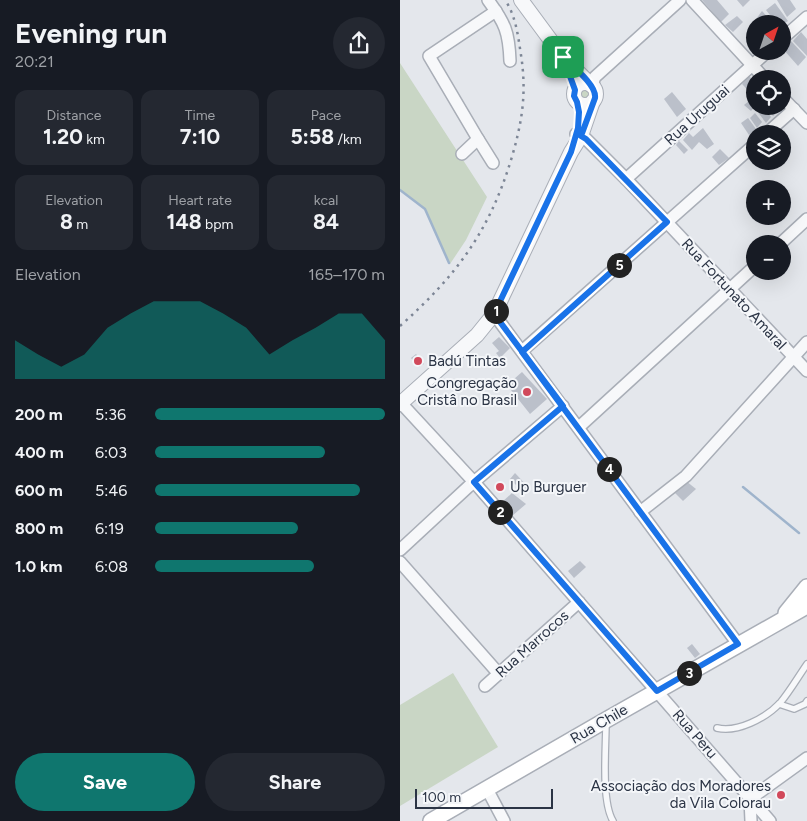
<!DOCTYPE html>
<meta charset="utf-8">
<style>
body{margin:0;font-family:Figtree,sans-serif;background:#242831;color:#f1f3f6;height:100vh;display:flex;flex-direction:column;font-size:19px;white-space:nowrap}
*{box-sizing:border-box;margin:0}
p{font-size:16px;color:#9ea1a6}
.icon{flex:none;width:28px;height:28px;fill:none;stroke:currentColor;stroke-width:2;stroke-linecap:round;stroke-linejoin:round}
.map{position:relative;flex:1;overflow:hidden}
.panel{display:flex;flex-direction:column;background:#171b24;width:400px}
.panel>*{flex:none}
.needle{width:32px;rotate:40deg}
.buttons{position:absolute;left:346px;top:15px;display:grid;gap:10px}
.buttons a{display:grid;place-items:center;width:45px;height:45px;border-radius:50%;background:#171b24;box-shadow:0 5px 20px #0002;font-size:25px}
.scale{position:absolute;left:15px;bottom:12px;width:138px;box-sizing:border-box;padding-left:5px;border:2px solid #2b3445;border-top:0;font-size:14px;line-height:18px;white-space:nowrap;color:#2b3445;-webkit-text-stroke:4px #f4f6f9;paint-order:stroke}
.pin{position:absolute;display:grid;place-items:center;width:42px;height:42px;color:#fff;margin:-21px;border-radius:10px;box-shadow:0 2px 8px #0006}
.km{position:absolute;width:25px;height:25px;margin:-12px;border-radius:50%;background:#222;color:#fff;font-size:14px;line-height:25px;text-align:center}
.round{display:grid;place-items:center;flex:none;width:52px;height:52px;border-radius:26px;background:#242831}
.summary{display:flex;align-items:center;justify-content:space-between;height:85px;padding:0 15px}
h1{font-size:28px;font-weight:700;line-height:38px}
.stats{display:grid;grid-template-columns:repeat(3,1fr);gap:8px;height:85px;padding:5px 15px}
.stats div{display:grid;align-content:center;border-radius:12px;background:#242831;text-align:center}
.stats b{font-size:21px;font-weight:700}
.stats small{font-size:14px;font-weight:400}
.stats p{font-size:14px}
.chart{height:140px;padding:10px 15px}
.chart p{display:flex;justify-content:space-between}
.chart svg{width:100%;height:90px;margin-top:5px;fill:#0f766e;opacity:.7}
.cta{display:flex;gap:10px;margin-top:auto;padding:10px 15px}
.cta a{flex:1;height:58px;border-radius:30px;background:#0f766e;color:#fff;font-size:20px;font-weight:700;line-height:58px;text-align:center}
.cta a+a{background:#242831;color:#f1f3f6}
ul{padding:0 15px;list-style:none;font-size:16px}
li{display:grid;grid-template-columns:80px 60px 1fr;align-items:center;height:38px}
li i{height:12px;border-radius:6px;background:#0f766e}
main{display:flex;flex:1;min-height:0}
.map>svg:first-child{display:block}
.green{fill:#c9d6c5}
.lines{fill:none;stroke-linecap:round;stroke-linejoin:round}
.stream{stroke:#9fb4cc;stroke-width:2.5}
.building{fill:#bbc0ca}
.service-casing{stroke:#a9aeb7;stroke-width:8}
.minor-casing{stroke:#a9aeb7;stroke-width:14}
.tertiary-casing{stroke:#a9aeb7;stroke-width:16}
.secondary-casing{stroke:#a9aeb7;stroke-width:18}
.service{stroke:#f7f8fa;stroke-width:5.5}
.minor{stroke:#f7f8fa;stroke-width:11}
.tertiary{stroke:#f7f8fa;stroke-width:14}
.secondary{stroke:#fff;stroke-width:15}
.rail{stroke:#7d8696;stroke-width:2.5;stroke-dasharray:2.5 5;stroke-linecap:butt}
.route-casing{stroke:#fff;stroke-width:10}
.route{stroke:#1a73e8;stroke-width:6}
.poi-dot{fill:#d1495b;stroke:#f4f6f9;stroke-width:2}
.labels{text-anchor:middle;stroke-width:4;stroke-linejoin:round;paint-order:stroke}
.street-label{font-size:15px;fill:#2b3445;stroke:#f4f6f9}
.poi-label{font-size:15px;fill:#2b3445;stroke:#f4f6f9;text-anchor:start}
</style>
<main>
<section class="panel">
<div class="summary"><div><h1>Evening run</h1><p>20:21</p></div><a class="round"><svg class="icon" aria-label="share" viewBox="0 0 24 24"><path d="M12 15V3M7 8l5-5 5 5M5 13v7h14v-7"/></svg></a></div>
<div class="stats">
<div><p>Distance</p><b>1.20<small> km</small></b></div>
<div><p>Time</p><b>7:10</b></div>
<div><p>Pace</p><b>5:58<small> /km</small></b></div>
</div>
<div class="stats">
<div><p>Elevation</p><b>8<small> m</small></b></div>
<div><p>Heart rate</p><b>148<small> bpm</small></b></div>
<div><p>kcal</p><b>84</b></div>
</div>
<div class="chart"><p><span>Elevation</span>165–170 m</p>
<svg viewBox="0 0 160 44" preserveAspectRatio="none"><path d="M0 44V25L10 32L20 38L30 32L40 19L50 12L60 6L70 6L80 6L90 12L100 19L110 32L120 25L130 19L140 12L150 12L160 25V44z"/></svg>
</div>
<ul>
<li><b>200 m</b>5:36<i style="width:100%"></i></li>
<li><b>400 m</b>6:03<i style="width:74%"></i></li>
<li><b>600 m</b>5:46<i style="width:89%"></i></li>
<li><b>800 m</b>6:19<i style="width:62%"></i></li>
<li><b>1.0 km</b>6:08<i style="width:69%"></i></li>
</ul>
<div class="cta"><a>Save</a><a>Share</a></div>
</section>
<div class="map">
<svg width="407" height="821" viewBox="0 0 407 821">
<rect width="100%" height="100%" fill="#e4e7ec"/>
<g class="green">
<polygon points="0,63 87,197 66,240 50,264 25,209 0,190"/>
<circle cx="185" cy="94" r="7"/>
<polygon points="53,673 98,747 0,806 0,705"/>
</g>
<g class="lines">
<g class="stream">
<polyline points="0,190 25,209 49,263"/>
<polyline points="343,487 399,533"/>
</g>
</g>
<g class="building">
<polygon points="302,0 317,0 329,14 321,22"/>
<polygon points="337,0 350,0 343,7"/>
<polygon points="377,0 390,0 396,9 387,17"/>
<polygon points="375,3 388,21 382,25 382,24 377,24 366,10"/>
<polygon points="362,11 374,24 361,24 356,19"/>
<polygon points="337,16 343,22 333,32 325,25"/>
<polygon points="401,32 407,39 407,56 393,41"/>
<polygon points="391,41 406,57 398,66 383,49"/>
<polygon points="349,76 355,82 355,98 342,84"/>
<polygon points="272,92 286,109 277,117 264,99"/>
<polygon points="349,101 355,106 351,111 344,105"/>
<polygon points="363,106 371,117 366,123 357,111"/>
<polygon points="365,106 377,106 380,110 373,116"/>
<polygon points="355,113 362,122 357,128 350,118"/>
<polygon points="348,118 356,129 349,135 341,123"/>
<polygon points="303,128 314,144 307,149 299,142 292,150 283,140 289,133 293,137"/>
<polygon points="279,141 288,150 284,154 276,145"/>
<polygon points="320,149 329,158 319,165 312,157"/>
<polygon points="99,337 110,348 100,358 96,353 99,351 92,343"/>
<polygon points="16,354 24,364 19,367 11,358"/>
<polygon points="122,372 147,399 130,414 107,385"/>
<polygon points="115,473 129,488 124,493 110,479"/>
<polygon points="286,481 296,489 283,501 275,493"/>
<polygon points="112,493 126,504 112,516 101,503"/>
<polygon points="180,561 186,567 174,578 168,571"/>
<polygon points="292,644 300,654 295,658 287,648"/>
</g>
<g class="lines">
<defs>
<g id="service">
<polyline points="379,704 394,709 405,704 407,701"/>
<path d="M 206,722 C 206,747 201,801 213,821"/>
<path d="M 317,728 C 337,733 366,718 380,703 C 390,691 398,677 407,664"/>
</g>
<g id="minor">
<path d="M 88,0 C 105,23 109,32 110,61"/>
<polyline points="292,0 365,79"/>
<polyline points="382,39 407,17"/>
<polyline points="196,92 193,82 195,77 280,0"/>
<polyline points="382,97 407,123"/>
<polyline points="176,134 186,139 226,179 407,371"/>
<polyline points="366,134 394,109"/>
<polyline points="62,154 78,139"/>
<polyline points="93,163 78,139 29,56 96,11"/>
<polyline points="226,179 368,51"/>
<polyline points="380,244 407,219"/>
<polyline points="94,314 338,644"/>
<polyline points="122,351 355,144"/>
<polyline points="0,402 74,482 370,821"/>
<polyline points="179,427 355,266"/>
<polyline points="240,512 286,476 407,342"/>
<polyline points="0,550 68,487 163,406"/>
<polyline points="0,562 99,674"/>
<polyline points="85,686 179,602"/>
<polyline points="87,789 104,821"/>
<polyline points="351,821 350,799 407,758"/>
</g>
<g id="tertiary">
<polyline points="121,0 163,57 192,86"/>
<circle cx="185" cy="94" r="11"/>
<polyline points="0,404 77,335 94,314 171,152 181,136 193,101"/>
</g>
<g id="secondary">
<polyline points="386,613 407,587"/>
<polyline points="31,821 206,720 407,606"/>
</g>
</defs>
<use href="#service" class="service-casing"/>
<use href="#minor" class="minor-casing"/>
<use href="#tertiary" class="tertiary-casing"/>
<use href="#secondary" class="secondary-casing"/>
<use href="#service" class="service"/>
<use href="#minor" class="minor"/>
<use href="#tertiary" class="tertiary"/>
<use href="#secondary" class="secondary"/>
<path class="rail" d="M 0,326 C 56,276 89,232 111,160 C 122,123 127,94 121,55 C 118,36 116,16 105,0"/>
</g>
<g class="lines">
<defs>
<path id="route" d="M 163,57 L 175,90 L 174,96 L 177,102 L 179,112 L 178,128 L 171,152 L 94,314 L 163,406 L 74,482 L 257,691 L 338,644 L 122,352 L 267,222 L 186,139 L 181,136 L 195,98 C 197,85 172,66 163,57"/>
</defs>
<use href="#route" class="route-casing"/>
<use href="#route" class="route"/>
</g>
<g class="poi-dot">
<circle cx="18" cy="361" r="5"/>
<circle cx="127" cy="392" r="5"/>
<circle cx="100" cy="487" r="5"/>
<circle cx="381" cy="795" r="5"/>
</g>
<g class="labels">
<g class="street-label">
<text transform="translate(297 115) rotate(-42)" y="5">Rua Uruguai</text>
<text transform="translate(334 294) rotate(47)" y="5">Rua Fortunato Amaral</text>
<text transform="translate(132 644) rotate(-42)" y="5">Rua Marrocos</text>
<text transform="translate(199 724) rotate(-30)" y="5">Rua Chile</text>
<text transform="translate(295 734) rotate(49)" y="5">Rua Peru</text>
</g>
<g class="poi-label">
<text x="28" y="366">Badú Tintas</text>
<text x="117" y="388" text-anchor="end">Congregação<tspan x="117" dy="17">Cristâ no Brasil</tspan></text>
<text x="110" y="492">Up Burguer</text>
<text x="371" y="791" text-anchor="end">Associação dos Moradores<tspan x="371" dy="17">da Vila Colorau</tspan></text>
</g>
</g>
</svg>
<div class="buttons">
<a><svg class="needle" viewBox="-14 -14 28 28"><path d="M0-13l5 13h-10z" fill="#e53935"/><path d="M0 13l5-13h-10z" fill="#9ea1a6"/></svg></a>
<a><svg class="icon" aria-label="locate" viewBox="0 0 24 24"><circle cx="12" cy="12" r="6"/><path d="M12 2v4M12 18v4M2 12h4M18 12h4"/></svg></a>
<a><svg class="icon" aria-label="layers" viewBox="0 0 24 24"><path d="M12 4l9 5-9 5-9-5zM3 14l9 5 9-5"/></svg></a>
<a>+</a>
<a>−</a>
</div>
<div class="scale">100 m</div>
<div class="pin" style="left:163px;top:57px;background:#1e9e55"><svg class="icon" aria-label="arrive" viewBox="0 0 24 24"><path d="M6 21V4h12l-3 4 3 4H6"/></svg></div>
<b class="km" style="left:96px;top:311px">1</b>
<b class="km" style="left:100px;top:512px">2</b>
<b class="km" style="left:289px;top:673px">3</b>
<b class="km" style="left:209px;top:469px">4</b>
<b class="km" style="left:219px;top:265px">5</b>
</div>
</main>
